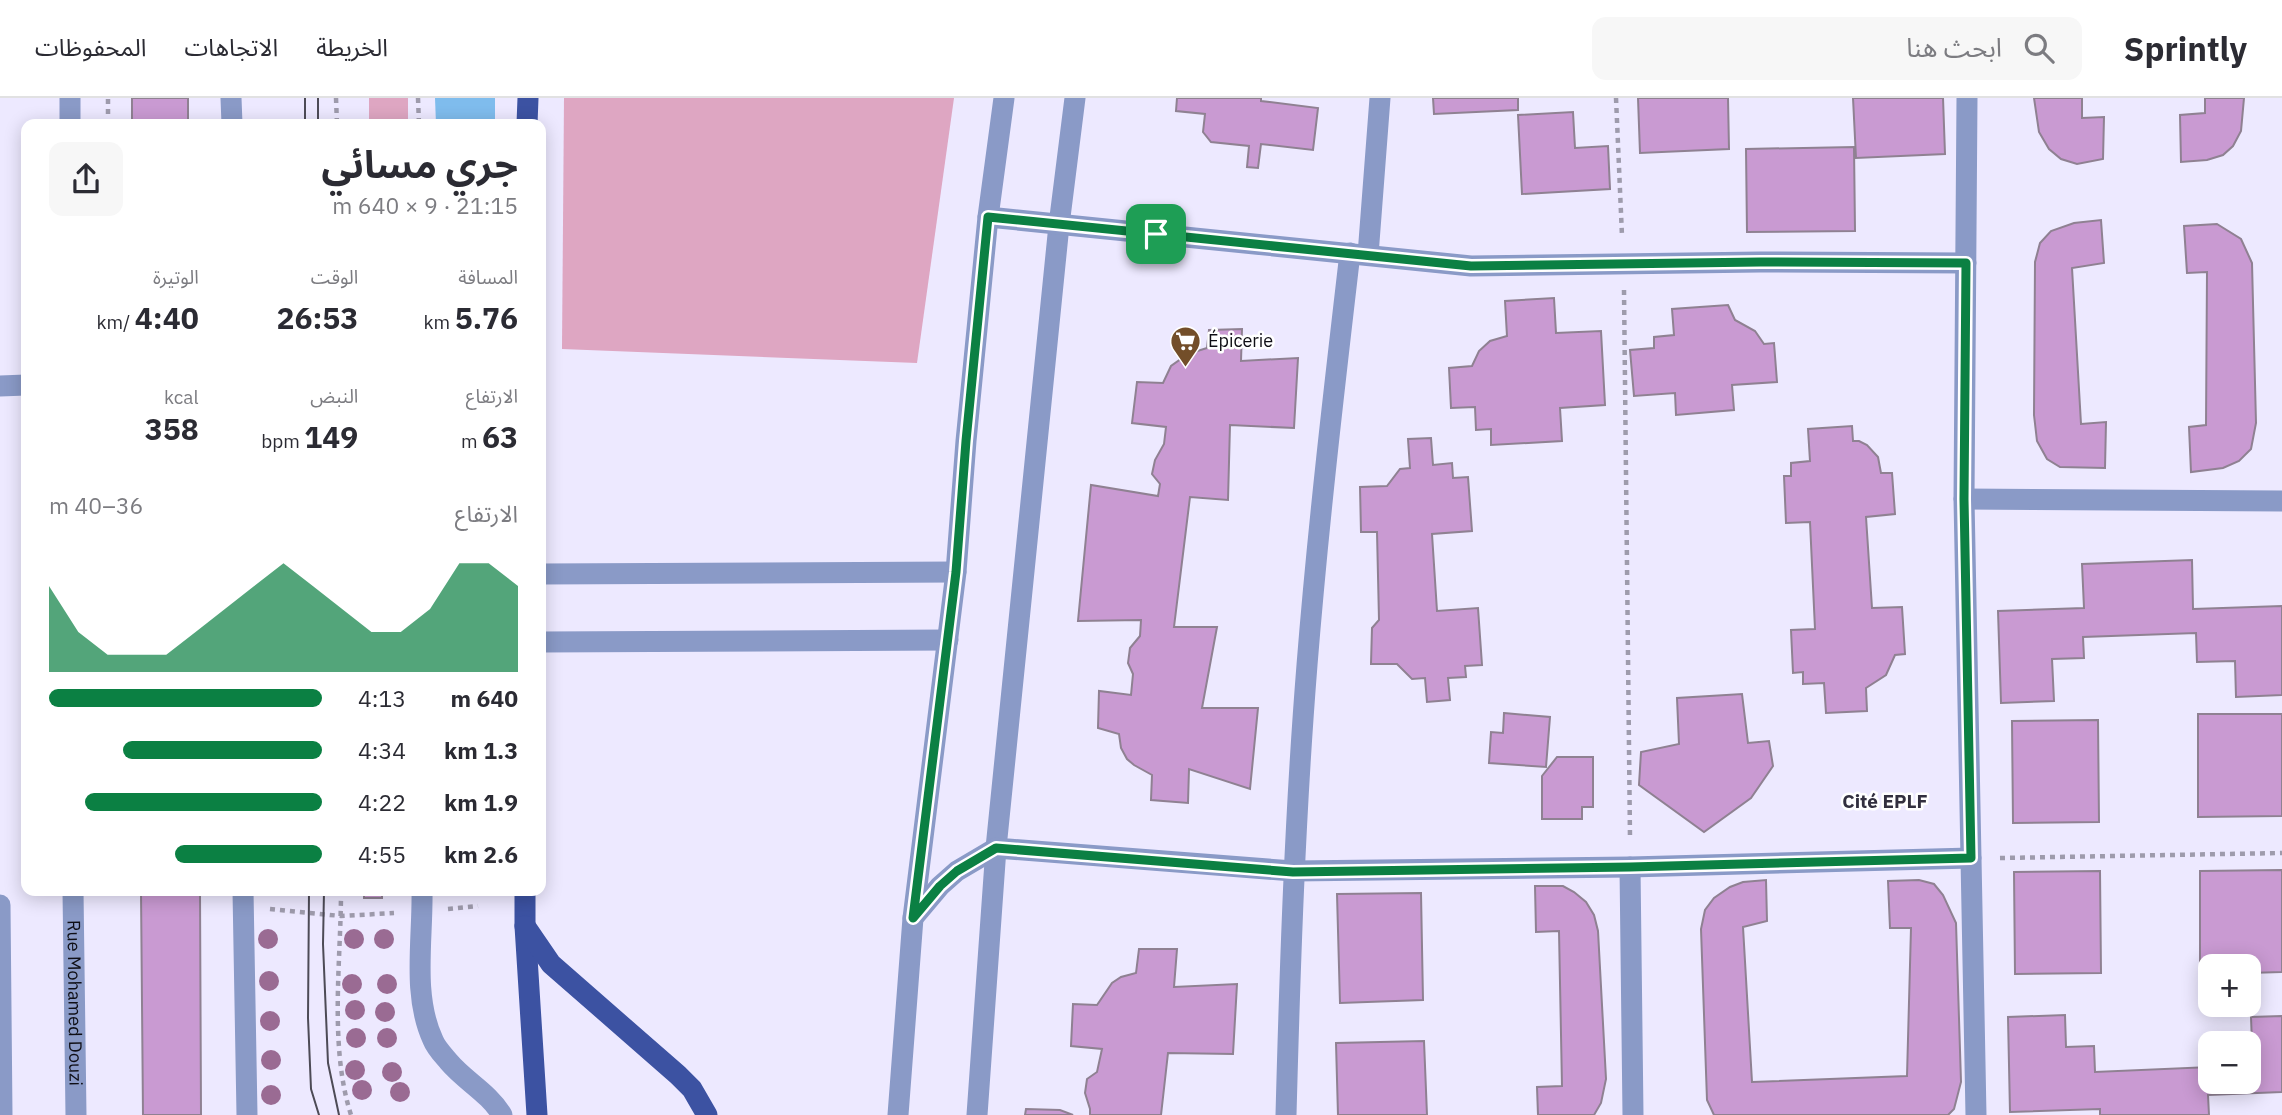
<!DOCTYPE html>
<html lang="ar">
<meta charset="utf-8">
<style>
body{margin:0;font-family:"IBM Plex Sans","Noto Sans Arabic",sans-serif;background:#f7f7f7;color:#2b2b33;direction:rtl;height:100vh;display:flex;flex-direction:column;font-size:26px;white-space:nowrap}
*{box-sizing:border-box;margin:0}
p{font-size:23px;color:#7c7c81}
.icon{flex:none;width:38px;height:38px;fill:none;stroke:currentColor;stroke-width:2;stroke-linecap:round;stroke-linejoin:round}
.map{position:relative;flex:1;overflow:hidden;direction:ltr}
.drawer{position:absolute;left:21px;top:21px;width:525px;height:777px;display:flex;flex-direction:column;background:#fff;border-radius:14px;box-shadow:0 4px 18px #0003;direction:rtl}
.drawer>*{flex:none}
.fabs{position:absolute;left:2198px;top:856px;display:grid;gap:14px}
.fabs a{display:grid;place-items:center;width:63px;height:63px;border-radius:14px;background:#fff;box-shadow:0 4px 18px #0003;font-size:35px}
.pin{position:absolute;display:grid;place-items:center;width:60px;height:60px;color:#fff;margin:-30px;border-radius:14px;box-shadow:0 4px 10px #0006}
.round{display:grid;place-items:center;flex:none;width:74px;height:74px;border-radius:14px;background:#f7f7f7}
.summary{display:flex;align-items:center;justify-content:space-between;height:119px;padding:0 28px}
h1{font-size:38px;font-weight:700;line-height:52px}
.metrics{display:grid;grid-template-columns:repeat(3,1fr);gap:10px;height:119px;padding:7px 28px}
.metrics div{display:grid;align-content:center}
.metrics b{font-size:30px;font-weight:700}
.metrics small{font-size:19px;font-weight:400}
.metrics p{font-size:19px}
.chart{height:196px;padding:14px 28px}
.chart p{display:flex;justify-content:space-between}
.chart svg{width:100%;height:126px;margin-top:7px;fill:#0b8043;opacity:.7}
ul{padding:0 28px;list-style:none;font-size:23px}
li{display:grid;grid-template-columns:112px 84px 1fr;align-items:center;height:52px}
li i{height:18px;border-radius:9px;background:#0b8043}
header{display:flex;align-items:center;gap:42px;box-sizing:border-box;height:98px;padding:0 35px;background:#fff;border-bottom:2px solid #e1e1e2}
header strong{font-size:33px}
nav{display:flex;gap:38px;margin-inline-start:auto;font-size:24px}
.search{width:490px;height:63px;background:#f7f7f7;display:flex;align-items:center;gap:18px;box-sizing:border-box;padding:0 24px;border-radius:14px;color:#7c7c81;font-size:26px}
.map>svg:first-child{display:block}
.green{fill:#dea6c2}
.water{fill:#7fbced}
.building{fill:#c99ad2;stroke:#8f8192;stroke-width:2}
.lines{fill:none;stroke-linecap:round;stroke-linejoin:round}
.path{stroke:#9e9bac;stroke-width:4.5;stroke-dasharray:5 5;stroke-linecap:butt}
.minor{stroke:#8a9ac7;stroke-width:21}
.major{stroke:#3c52a2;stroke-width:21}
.tram{stroke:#4d4b56;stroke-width:2}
.tree{fill:#9a6b93}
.route-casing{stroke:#fff;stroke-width:14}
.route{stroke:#0b8043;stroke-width:9}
.labels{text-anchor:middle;stroke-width:5;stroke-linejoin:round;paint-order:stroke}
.poi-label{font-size:18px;fill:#0f0e15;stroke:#fff;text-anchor:start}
.street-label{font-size:18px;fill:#0f0e15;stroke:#fff}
.neighbourhood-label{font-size:19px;font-weight:bold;fill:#322f3f;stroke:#fff}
</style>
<header>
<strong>Sprintly</strong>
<div class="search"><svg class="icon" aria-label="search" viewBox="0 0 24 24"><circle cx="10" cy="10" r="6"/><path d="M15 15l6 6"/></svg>ابحث هنا</div>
<nav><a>الخريطة</a><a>الاتجاهات</a><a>المحفوظات</a></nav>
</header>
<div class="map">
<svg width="2282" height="1017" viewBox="0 0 2282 1017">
<rect width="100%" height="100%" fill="#ede9ff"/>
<g class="green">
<rect x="369" y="0" width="39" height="26"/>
<polygon points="564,0 954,0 917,265 562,251"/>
</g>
<polygon class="water" points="435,0 495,0 495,26 436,26"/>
<g class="building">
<rect x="132" y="0" width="56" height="26"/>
<polygon points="1177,0 1261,0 1261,3 1318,10 1313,52 1261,46 1258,70 1247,69 1249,48 1211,44 1203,34 1205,16 1176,13"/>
<polygon points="1433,0 1518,0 1518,12 1434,16"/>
<polygon points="1638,0 1728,0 1729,51 1640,55"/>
<polygon points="1853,0 1943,0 1945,56 1856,60"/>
<polygon points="2034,0 2082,0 2082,20 2104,19 2103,61 2077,66 2061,61 2049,51 2039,34"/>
<polygon points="2205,0 2244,0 2241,33 2233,48 2223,57 2207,62 2181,64 2180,17 2205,15"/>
<polygon points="1573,14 1575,50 1608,48 1610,91 1522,96 1518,17"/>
<polygon points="1854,49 1855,133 1747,134 1746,51"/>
<polygon points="2101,122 2104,165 2072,170 2081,326 2106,324 2105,370 2060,369 2047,361 2037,343 2034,317 2035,164 2040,145 2051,133 2074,125"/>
<polygon points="2217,126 2241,141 2252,165 2256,325 2251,351 2239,363 2223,370 2191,374 2189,329 2206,327 2207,174 2187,175 2184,128"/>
<polygon points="1554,200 1556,235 1601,233 1605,307 1560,310 1562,343 1491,347 1491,331 1476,332 1475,309 1451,310 1449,270 1472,268 1479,253 1490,243 1507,238 1505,203"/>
<polygon points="1728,207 1735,222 1755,233 1764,246 1774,245 1777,284 1732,287 1734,312 1676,317 1675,295 1634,298 1630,252 1654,250 1654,239 1674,237 1672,211"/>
<polygon points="1242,231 1241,263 1298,260 1294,330 1230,327 1228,402 1190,399 1174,529 1217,529 1202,610 1258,610 1250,691 1189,671 1188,705 1151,702 1152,677 1134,667 1127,661 1121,650 1119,636 1098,630 1099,593 1131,597 1133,576 1128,565 1130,550 1140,538 1141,522 1078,523 1091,387 1158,398 1160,386 1152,376 1155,362 1164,346 1166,329 1132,325 1137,284 1163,285 1171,268 1188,256 1207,250 1209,232"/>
<polygon points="1852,328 1853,343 1859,343 1867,347 1878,359 1881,375 1892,375 1895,416 1866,419 1872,510 1902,509 1905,556 1895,557 1886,577 1866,590 1867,613 1826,615 1824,585 1803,586 1803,574 1793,575 1791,532 1815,531 1810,424 1786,425 1784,378 1791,378 1791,365 1810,363 1808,331"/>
<polygon points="1431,340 1433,367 1452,365 1453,380 1468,379 1472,433 1432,436 1437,513 1478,510 1482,567 1465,568 1466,579 1448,580 1450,602 1427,604 1425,580 1412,581 1397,566 1371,566 1372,530 1379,522 1377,434 1361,434 1360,389 1387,388 1400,371 1410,370 1408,341"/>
<polygon points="2192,462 2193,511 2282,508 2282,597 2236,599 2235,563 2197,564 2196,535 2083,539 2084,560 2052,561 2054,603 2001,605 1998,513 2084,510 2082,466"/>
<polygon points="1742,596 1748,645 1769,643 1773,668 1751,700 1704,734 1639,687 1641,654 1679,646 1677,600"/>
<polygon points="1504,615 1550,619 1546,669 1489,665 1491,634 1503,635"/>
<polygon points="2198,616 2282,616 2282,718 2198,719"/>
<polygon points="2098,622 2099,724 2013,725 2012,623"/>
<polygon points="1557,659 1593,659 1593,709 1582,709 1582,721 1542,721 1542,678"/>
<polygon points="2282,772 2282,874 2249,875 2249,868 2210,868 2210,875 2200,875 2200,773"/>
<polygon points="2100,773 2101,875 2015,876 2014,774"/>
<polygon points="1766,782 1767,823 1743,829 1752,984 1907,978 1911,830 1890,830 1888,783 1919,782 1934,786 1943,797 1956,825 1961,984 1954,1011 1948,1017 1714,1017 1707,1002 1701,831 1705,812 1714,800 1730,789 1743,784"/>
<polygon points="1535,788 1563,788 1574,794 1586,804 1594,817 1598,833 1606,981 1601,1005 1594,1017 1538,1017 1537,989 1562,988 1559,833 1536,834"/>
<polygon points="141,793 200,793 201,1017 143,1017"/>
<rect x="364" y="793" width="18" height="7"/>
<polygon points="1421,795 1423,902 1340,905 1337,796"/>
<polygon points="1139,851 1177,851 1174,889 1237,886 1233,956 1168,955 1161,1017 1090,1017 1090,1011 1085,995 1087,981 1097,974 1102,951 1071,948 1073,906 1097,907 1112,885 1121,879 1136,875"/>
<polygon points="2065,917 2066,949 2094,948 2095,974 2210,969 2210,984 2249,984 2249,946 2252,946 2251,919 2282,918 2282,994 2208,997 2209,1017 2100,1017 2100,1011 2010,1014 2008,919"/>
<polygon points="1424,943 1427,1017 1338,1017 1336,945"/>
<polygon points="1026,1011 1060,1012 1073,1017 1025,1017"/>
</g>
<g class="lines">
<g class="path">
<polyline points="336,0 337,26"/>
<polyline points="418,0 419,26"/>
<polyline points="1616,0 1622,138"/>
<polyline points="108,26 108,0"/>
<polyline points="1624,192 1630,740"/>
<polyline points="2000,760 2282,755"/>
<path d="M 341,793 C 341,864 329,948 351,1017"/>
<polyline points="270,811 341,818 394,815"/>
<polyline points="448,811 478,808"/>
</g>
<g class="minor">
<polyline points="231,0 232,26"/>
<polyline points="1075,0 1059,127 996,750 1293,773 1630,769 1971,760"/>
<polyline points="1967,0 1964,401 1976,1017"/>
<polyline points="70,26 70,0"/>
<polyline points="988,119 1471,168 1760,164 1966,165"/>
<polyline points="1368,157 1380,0"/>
<polyline points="0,288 26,287"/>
<polyline points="1964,401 2282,403"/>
<polyline points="541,476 956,474"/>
<polyline points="541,544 948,542"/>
<polyline points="1630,769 1633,1017"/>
<path id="s1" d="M 73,793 L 76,1017"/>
<polyline points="243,793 247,1017"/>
<path d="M 422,793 C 423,841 412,897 433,942 C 436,950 444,958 449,964 C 465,983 489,995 502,1017"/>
<polyline points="0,807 2,1017"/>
<polyline points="913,820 940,788 957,773 996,750"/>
<polyline points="898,1017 913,820 956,474 966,343 988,119 1004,0"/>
<polyline points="977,1017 996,750"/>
<path d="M 1286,1017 C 1290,867 1295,717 1307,567 C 1318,429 1334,292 1350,155"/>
</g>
<g class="major">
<polyline points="527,26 528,0"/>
<polyline points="525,793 525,828 537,1017"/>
<polyline points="525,828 551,866 678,977 692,991 707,1017"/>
</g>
<g class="tram">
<polyline points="305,0 305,26"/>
<polyline points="318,0 318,26"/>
<polyline points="309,793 308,920 311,991 319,1017"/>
<polyline points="324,793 323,846 328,965 339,1017"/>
</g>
</g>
<g class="tree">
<circle cx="268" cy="841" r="10"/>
<circle cx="354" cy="841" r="10"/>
<circle cx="384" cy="841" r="10"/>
<circle cx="269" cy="883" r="10"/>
<circle cx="352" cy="886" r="10"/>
<circle cx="387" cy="886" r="10"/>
<circle cx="355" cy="912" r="10"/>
<circle cx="385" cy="914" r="10"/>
<circle cx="270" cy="923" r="10"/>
<circle cx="356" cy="940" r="10"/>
<circle cx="387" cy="940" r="10"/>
<circle cx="271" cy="962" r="10"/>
<circle cx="355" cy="972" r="10"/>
<circle cx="392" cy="974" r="10"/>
<circle cx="362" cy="992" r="10"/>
<circle cx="400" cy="994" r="10"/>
<circle cx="271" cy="997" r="10"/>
</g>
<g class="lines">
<defs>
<polygon id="route" points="988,119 1471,168 1760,164 1966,165 1964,401 1971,760 1630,769 1293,774 996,750 957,773 940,788 913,820 956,474 966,343"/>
</defs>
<use href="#route" class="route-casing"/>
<use href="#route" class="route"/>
</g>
<defs>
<symbol id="supermarket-pin" viewBox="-11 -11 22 30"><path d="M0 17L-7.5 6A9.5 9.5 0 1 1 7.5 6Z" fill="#734e29" stroke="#fff"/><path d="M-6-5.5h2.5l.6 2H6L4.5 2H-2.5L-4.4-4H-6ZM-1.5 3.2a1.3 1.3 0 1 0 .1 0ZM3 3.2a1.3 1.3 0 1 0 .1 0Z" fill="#fff"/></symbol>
</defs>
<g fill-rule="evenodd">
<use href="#supermarket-pin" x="1168" y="226" width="35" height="47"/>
</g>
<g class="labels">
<g class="poi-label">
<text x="1208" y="249">Épicerie</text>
</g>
<g class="street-label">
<text dy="6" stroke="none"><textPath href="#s1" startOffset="112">Rue Mohamed Douzi</textPath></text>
</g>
<g class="neighbourhood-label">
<text x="1885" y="710">Cité EPLF</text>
</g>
</g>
</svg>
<div class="fabs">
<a>+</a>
<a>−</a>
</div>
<div class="pin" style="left:1156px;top:136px;background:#1e9e55"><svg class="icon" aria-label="arrive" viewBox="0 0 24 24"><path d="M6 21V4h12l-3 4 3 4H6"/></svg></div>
<section class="drawer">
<div class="summary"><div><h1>جري مسائي</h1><p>21:15 · 9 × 640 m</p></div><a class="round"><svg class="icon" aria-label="share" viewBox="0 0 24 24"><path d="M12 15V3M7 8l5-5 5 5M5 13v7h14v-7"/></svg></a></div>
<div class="metrics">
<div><p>المسافة</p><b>5.76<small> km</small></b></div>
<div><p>الوقت</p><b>26:53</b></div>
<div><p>الوتيرة</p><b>4:40<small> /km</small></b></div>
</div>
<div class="metrics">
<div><p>الارتفاع</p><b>63<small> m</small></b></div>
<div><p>النبض</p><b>149<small> bpm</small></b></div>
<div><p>kcal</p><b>358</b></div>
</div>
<div class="chart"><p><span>الارتفاع</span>36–40 m</p>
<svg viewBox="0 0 160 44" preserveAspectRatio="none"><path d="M0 44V14L10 30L20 38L30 38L40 38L50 30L60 22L70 14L80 6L90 14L100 22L110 30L120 30L130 22L140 6L150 6L160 14V44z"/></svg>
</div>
<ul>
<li><b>640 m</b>4:13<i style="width:100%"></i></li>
<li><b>1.3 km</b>4:34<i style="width:73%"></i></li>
<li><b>1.9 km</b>4:22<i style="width:87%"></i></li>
<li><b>2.6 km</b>4:55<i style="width:54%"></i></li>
</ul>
</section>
</div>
